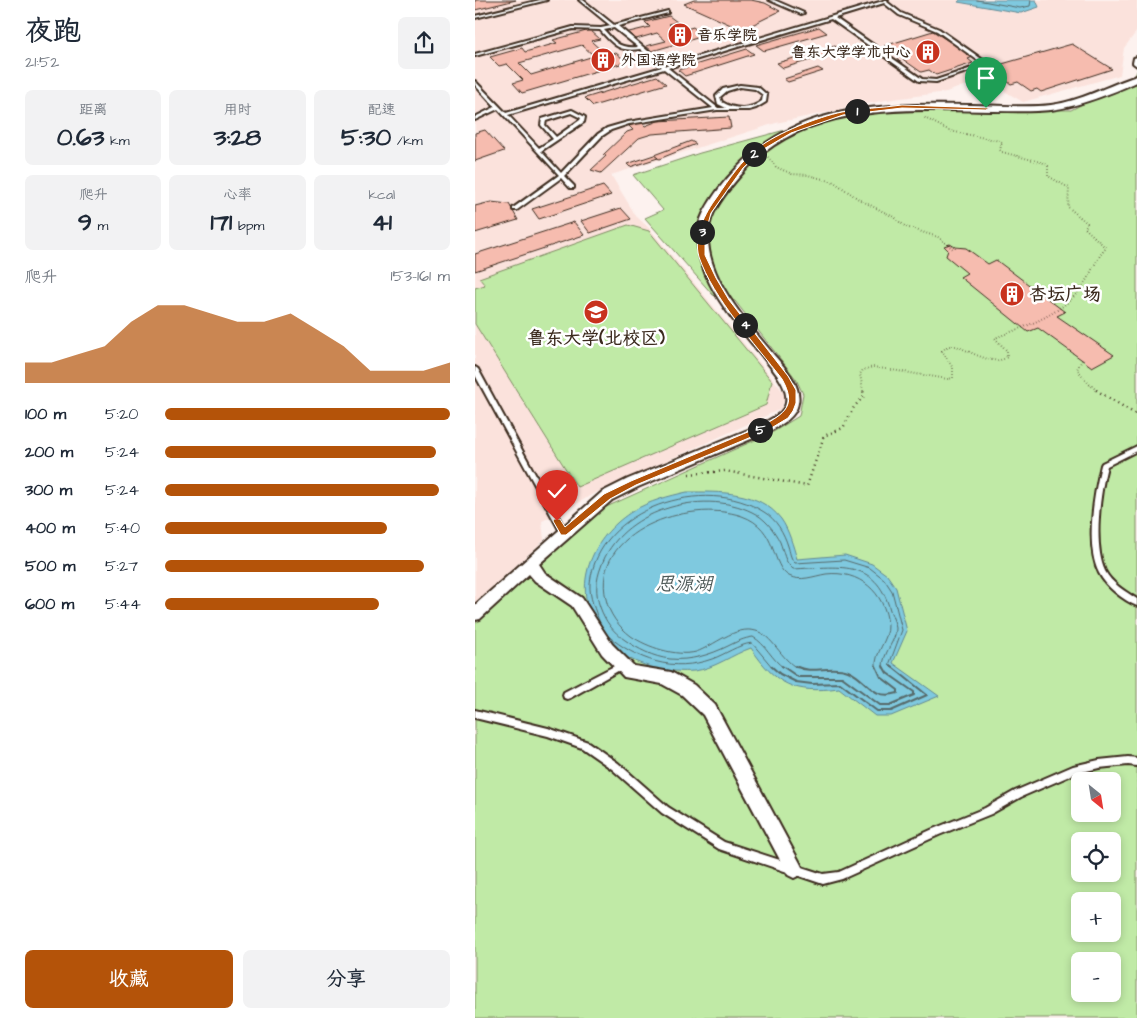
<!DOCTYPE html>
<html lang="zh">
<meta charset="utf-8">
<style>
body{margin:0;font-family:"Architects Daughter","LXGW WenKai TC",sans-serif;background:#f2f2f3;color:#1f2937;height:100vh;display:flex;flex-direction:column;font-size:19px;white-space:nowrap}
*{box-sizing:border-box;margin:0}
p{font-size:16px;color:#747a83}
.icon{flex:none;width:28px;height:28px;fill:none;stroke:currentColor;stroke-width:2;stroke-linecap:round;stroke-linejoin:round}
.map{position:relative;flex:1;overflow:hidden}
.details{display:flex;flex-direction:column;background:#fff;width:475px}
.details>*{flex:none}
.needle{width:32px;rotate:150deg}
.fabs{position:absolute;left:596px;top:772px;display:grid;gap:10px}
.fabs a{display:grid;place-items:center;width:50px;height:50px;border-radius:8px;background:#fff;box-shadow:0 2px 8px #0003;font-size:25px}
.pin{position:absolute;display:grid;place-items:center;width:42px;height:42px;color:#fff;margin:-51px -21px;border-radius:50% 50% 50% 0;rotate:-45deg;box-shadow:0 0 5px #0007}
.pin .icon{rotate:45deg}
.km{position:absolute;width:25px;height:25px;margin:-12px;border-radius:50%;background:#222;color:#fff;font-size:14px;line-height:25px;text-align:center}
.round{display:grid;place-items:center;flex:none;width:52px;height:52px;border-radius:8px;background:#f2f2f3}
.headline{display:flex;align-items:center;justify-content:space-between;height:85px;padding:0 25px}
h1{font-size:28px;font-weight:700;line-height:38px}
.metrics{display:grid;grid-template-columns:repeat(3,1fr);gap:8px;height:85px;padding:5px 25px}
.metrics div{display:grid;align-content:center;border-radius:8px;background:#f2f2f3;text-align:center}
.metrics b{font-size:25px;font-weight:700}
.metrics small{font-size:14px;font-weight:400}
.metrics p{font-size:14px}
.chart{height:140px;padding:10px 25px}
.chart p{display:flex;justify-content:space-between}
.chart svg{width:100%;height:90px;margin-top:5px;fill:#b45309;opacity:.7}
.action{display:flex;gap:10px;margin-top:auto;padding:10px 25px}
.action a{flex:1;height:58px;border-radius:8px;background:#b45309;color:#fff;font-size:20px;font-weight:700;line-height:58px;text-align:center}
.action a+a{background:#f2f2f3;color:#1f2937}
ul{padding:0 25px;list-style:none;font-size:16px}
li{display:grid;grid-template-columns:80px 60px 1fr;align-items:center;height:38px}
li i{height:12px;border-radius:6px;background:#b45309}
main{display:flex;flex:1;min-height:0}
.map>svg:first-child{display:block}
.built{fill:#fbe2dc}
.green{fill:#c0eaa6;stroke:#7e8a62;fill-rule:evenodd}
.water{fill:#7fc9df;stroke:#648992}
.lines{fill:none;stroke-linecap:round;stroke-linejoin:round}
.shore-far1{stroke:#566a6b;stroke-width:1}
.shore{stroke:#566a6b;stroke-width:2}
.building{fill:#f6bcaf;stroke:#3b2a1e;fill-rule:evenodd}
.service-casing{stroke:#3b2a1e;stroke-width:4}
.minor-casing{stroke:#3b2a1e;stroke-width:4}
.path-far1{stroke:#3b2a1e;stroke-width:2;stroke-dasharray:0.5 2.5;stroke-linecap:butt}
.path{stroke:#3b2a1e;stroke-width:2.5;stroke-dasharray:1 4;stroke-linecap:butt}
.service{fill:#fff;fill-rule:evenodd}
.minor{fill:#fff;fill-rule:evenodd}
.route{fill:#b45309;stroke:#fff}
.labels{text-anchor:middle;stroke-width:5;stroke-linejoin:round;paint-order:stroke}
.far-poi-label{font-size:15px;font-weight:bold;fill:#3b2a1e;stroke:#fff;text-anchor:start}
.poi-label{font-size:18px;font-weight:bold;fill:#3b2a1e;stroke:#fff;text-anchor:start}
.water-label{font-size:19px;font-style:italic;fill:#4f5a58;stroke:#fff}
</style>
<main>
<section class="details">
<div class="headline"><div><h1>夜跑</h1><p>21:52</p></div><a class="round"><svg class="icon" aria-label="share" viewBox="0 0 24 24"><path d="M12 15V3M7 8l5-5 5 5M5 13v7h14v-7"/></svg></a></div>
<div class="metrics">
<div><p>距离</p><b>0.63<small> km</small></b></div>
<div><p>用时</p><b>3:28</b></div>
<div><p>配速</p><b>5:30<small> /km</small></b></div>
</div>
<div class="metrics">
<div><p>爬升</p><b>9<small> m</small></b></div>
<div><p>心率</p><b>171<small> bpm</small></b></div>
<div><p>kcal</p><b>41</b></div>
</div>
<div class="chart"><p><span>爬升</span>153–161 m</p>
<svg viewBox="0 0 160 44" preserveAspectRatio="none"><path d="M0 44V34L10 34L20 30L30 26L40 14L50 6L60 6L70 10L80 14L90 14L100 10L110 18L120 26L130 38L140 38L150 38L160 34V44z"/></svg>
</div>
<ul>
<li><b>100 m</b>5:20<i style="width:100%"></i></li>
<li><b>200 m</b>5:24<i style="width:95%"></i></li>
<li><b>300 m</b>5:24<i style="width:96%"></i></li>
<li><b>400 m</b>5:40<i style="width:78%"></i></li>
<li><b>500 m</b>5:27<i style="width:91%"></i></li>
<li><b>600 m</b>5:44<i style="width:75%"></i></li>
</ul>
<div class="action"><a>收藏</a><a>分享</a></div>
</section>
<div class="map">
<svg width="662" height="1018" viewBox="0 0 662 1018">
<rect width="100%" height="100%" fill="#fdf2ef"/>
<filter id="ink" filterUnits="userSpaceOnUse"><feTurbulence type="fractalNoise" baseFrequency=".02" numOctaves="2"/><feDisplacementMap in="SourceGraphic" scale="10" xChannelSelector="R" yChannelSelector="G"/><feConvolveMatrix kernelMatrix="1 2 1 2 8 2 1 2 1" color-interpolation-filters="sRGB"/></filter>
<g filter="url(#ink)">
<polygon class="built" points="0,0 662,0 662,31 649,48 645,75 548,102 509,79 471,92 411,100 301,123 136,175 161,216 175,229 311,395 306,409 116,495 95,508 67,521 69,540 0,603"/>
<g class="green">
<path d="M 662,71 L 662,1018 L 0,1018 L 0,624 L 129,508 L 298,432 L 324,416 L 328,394 L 321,379 L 260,301 L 238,295 L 170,218 L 188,210 L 158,175 L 225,153 L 373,113 L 432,109 L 596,110 L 659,78 ZM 605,781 L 638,781 L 638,814 L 605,814 ZM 605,841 L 638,841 L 638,874 L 605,874 ZM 605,901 L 638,901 L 638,934 L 605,934 ZM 605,961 L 638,961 L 638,994 L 605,994 Z"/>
<polygon points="153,225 174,231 297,381 291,405 102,487 0,324 0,288 10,285 4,278"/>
</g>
<g class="water">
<polygon points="485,0 561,0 564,7 546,13 483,2"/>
<path d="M 212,492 C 244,492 284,490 306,519 C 314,530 318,546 322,559 L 370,555 L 397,564 L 412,575 L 421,588 L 432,631 L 418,663 L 464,696 L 416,716 L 400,716 L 364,688 C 319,694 301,685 276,648 C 258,654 239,669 219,671 C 195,673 163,667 143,651 C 138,648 134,641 131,637 C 126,631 120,625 117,619 C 98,577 122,533 158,511 C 174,501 194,496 212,492 Z"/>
</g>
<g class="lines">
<g class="shore-far1">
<polyline points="502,0 545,8 555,6 556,0"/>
<path d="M 125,623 C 120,610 114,597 115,583 C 123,508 231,474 289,512 C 301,519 309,533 313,546 C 315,552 315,558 320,563 L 369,560 L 395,568 L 409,579 L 417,591 L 427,630 L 414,665 L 417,668"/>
<path d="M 132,635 C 162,660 198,673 237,659 C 251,654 262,645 277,643 L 298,668"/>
<path d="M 309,668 C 296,659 291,644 278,637 C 269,638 261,642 253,646 C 235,655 215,661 195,659 C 178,657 163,649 150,640 C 138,632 130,621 125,607 C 120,593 121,580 126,567 C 144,511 227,487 277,512 C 290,518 299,530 305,542 C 309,552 309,562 318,569 C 362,567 401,558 415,610 C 417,616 420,622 421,628 C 422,640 407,653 408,668"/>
<path d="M 322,668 C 306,659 297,635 281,631 C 260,625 239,646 221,652 C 201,657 172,647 156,636 C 144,627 134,614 131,599 C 115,531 214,498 267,516 C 304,529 295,566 314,576 C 325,582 339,576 351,574 C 384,570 410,592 413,625 C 414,640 399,652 401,668"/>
</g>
<g class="shore">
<polyline points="296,666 305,674 321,682 337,684 365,683 402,711 416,711 452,695 416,666"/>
<polyline points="307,666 323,677 367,677 405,705 415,705 439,695 439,692 412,673 408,666"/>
<path d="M 320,666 C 337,675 356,664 373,671 C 394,680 396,701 423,693 L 423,690 L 406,677 L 401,666"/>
</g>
</g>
<g class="building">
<polygon points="0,0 41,0 0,10"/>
<polygon points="219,0 276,0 290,3 305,11 267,30 209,4"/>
<polygon points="194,16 202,22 194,24 202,32 218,27 229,36 177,51 171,46 191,41 182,33 161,39 154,32 175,27 170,22"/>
<polygon points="344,27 352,33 289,51 281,45"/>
<path d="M 115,30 L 125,39 L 116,41 L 132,56 L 141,53 L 152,62 L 47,93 L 38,83 L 48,80 L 32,64 L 24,66 L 15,57 L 47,48 L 50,52 L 82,43 L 78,40 ZM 107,45 L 119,56 L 56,75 L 44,63 Z"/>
<polygon points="458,31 498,57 493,59 498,63 461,75 454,70 446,72 409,46"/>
<polygon points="597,44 637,69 566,92 562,89 556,91 543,82 536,84 513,68"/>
<polygon points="360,46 367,51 308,68 302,63"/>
<polygon points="272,49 279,54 210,76 203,70"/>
<polygon points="343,68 348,71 313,82 309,79"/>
<polygon points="182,76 191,84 118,106 110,98"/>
<polygon points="254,117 256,128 177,134 164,138 126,173 116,170 131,156 128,155 152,132 158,130 154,126 166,122 170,126 183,121"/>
<polygon points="10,130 29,151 0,161 0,133"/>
<polygon points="216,141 221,144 184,159 179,155"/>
<polygon points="179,155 183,158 155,167 152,164"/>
<polygon points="128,186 136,195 64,219 57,209"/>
<polygon points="16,202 34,204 43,220 0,233 0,206"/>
<polygon points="146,208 156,219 115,233 106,221"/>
<polygon points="99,222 109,235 0,271 0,254"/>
<polygon points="475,244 480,247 491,248 513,264 521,260 590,312 582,316 639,355 617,367 563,328 553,332 485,277 492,273 471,256 473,250 469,246"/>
</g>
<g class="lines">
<defs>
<g id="service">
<polygon points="65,0 72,0 0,18 0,16"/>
<path d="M 104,0 L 108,0 L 139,25 L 193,11 L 193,13 L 143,26 L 191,66 L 408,1 L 409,0 L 413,0 L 412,2 L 426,13 L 464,29 L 508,60 L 510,66 L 461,82 L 444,81 L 356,19 L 193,68 L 243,108 L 251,108 L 243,104 L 241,96 L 248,89 L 265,85 L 283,87 L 292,95 L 291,102 L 281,108 L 274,110 L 242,110 L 154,124 L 136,130 L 127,136 L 89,176 L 99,186 L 99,188 L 95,188 L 86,178 L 42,210 L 38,210 L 38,208 L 84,175 L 23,109 L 0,120 L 0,117 L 20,107 L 0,85 L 0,81 L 31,113 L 187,67 L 165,49 C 143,52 139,45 125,30 L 98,29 L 0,56 L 0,54 L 98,27 L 126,28 L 136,26 ZM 409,3 L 424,15 L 462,31 L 505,62 L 506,65 L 461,80 L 447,79 L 360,18 ZM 139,28 L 163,47 C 144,49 140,42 129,30 ZM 189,69 L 238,108 L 153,122 L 132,128 L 123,134 L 86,173 L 66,151 L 109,122 L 110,117 L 97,110 L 67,119 L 66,125 L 78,139 L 64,148 L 33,115 ZM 265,87 L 280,89 L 288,95 L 287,101 C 275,110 260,110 247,102 L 245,97 L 252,91 ZM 96,113 L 106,118 L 105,120 L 81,137 L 70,125 L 71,121 Z"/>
<polygon points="294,0 299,0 329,13 326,14"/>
<polygon points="0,367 3,369 91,531 93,533 91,535 87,535 0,375"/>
<path d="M 662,446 L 662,451 L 632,466 C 625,493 618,545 630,571 C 636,583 651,592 662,599 L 662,606 C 648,600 631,587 624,573 C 610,546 619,494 626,465 L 627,463 Z"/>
<polygon points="147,662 150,663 151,665 150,667 95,698 92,699 89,698 88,695 89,692"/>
<polygon points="0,710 73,728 113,742 143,763 193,807 249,842 348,874 364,872 458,829 510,808 540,791 598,766 624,760 653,757 662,758 662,766 653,765 624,768 599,774 546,797 516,814 464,835 367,879 348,884 244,849 187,813 137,769 107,748 73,736 0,718"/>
</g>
<g id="minor">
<polygon points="662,57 662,66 658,63 659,58"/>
<path d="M 662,76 L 662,82 C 635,94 605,106 576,110 C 557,112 538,111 519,111 C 436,110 336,101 273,167 C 260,181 248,195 239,212 C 215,262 269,318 298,354 C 309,367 327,385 323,403 C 321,417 306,425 295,431 L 163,487 L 137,500 L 64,564 L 70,573 L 107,598 L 137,644 L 159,666 L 196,672 L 219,685 L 240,705 L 325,863 L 328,869 L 325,875 L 319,878 L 313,875 L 228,715 L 207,695 L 187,684 L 149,677 L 127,654 L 97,606 L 60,581 L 54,574 L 5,619 L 0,620 L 0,605 L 127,492 L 153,479 L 285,425 C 294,420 309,414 311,403 C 314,386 298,370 288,357 C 258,320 204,261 229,212 C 238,195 250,180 263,167 C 325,102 413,104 497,105 C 523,105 550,108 576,105 C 607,101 633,85 662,76 Z"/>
</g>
</defs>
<use href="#service" class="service-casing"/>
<use href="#minor" class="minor-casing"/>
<g class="path-far1">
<polyline points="293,157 301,167 317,174 333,175 359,182 385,200 417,216 431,227 463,237 478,249"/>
<polyline points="607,360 602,369 614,384 623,391"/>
<path d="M 388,391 L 385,374 L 388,370 L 398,367 L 473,379 L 478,378 L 478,368 L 467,351 L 473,346 L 481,346 C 495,351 519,367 532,357 L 532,351 L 520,338 C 551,326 586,315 606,288 C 616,275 620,260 631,248 L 610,228 L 612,223 L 593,207 L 594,188 L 573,176 L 573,166 L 569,163 L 527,152 L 525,150 L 527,142 L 525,141 L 475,131 L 448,117"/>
</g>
<g class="path">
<polyline points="621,390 662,415"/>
<polyline points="214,474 250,471 332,486 349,436 368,428 379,407 389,396 388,390"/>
</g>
<use href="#service" class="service"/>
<use href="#minor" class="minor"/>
</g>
</g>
<path class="route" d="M 427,105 L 514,108 L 511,110 L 427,108 L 368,115 L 316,133 L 287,150 L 268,168 L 236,213 L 230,235 L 230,255 L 241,278 L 254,300 L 313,376 L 321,390 L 321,403 L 318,411 L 313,418 L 293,430 L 161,485 L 135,499 L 91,535 L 86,535 L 78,521 L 79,519 L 85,519 L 90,527 L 129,494 L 156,481 L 287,426 C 310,413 322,406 307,379 C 280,344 238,298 224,257 C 218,236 230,213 242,197 C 254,179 266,161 283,148 C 302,133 343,117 367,112 C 386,108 407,108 427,105 Z"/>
<defs>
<symbol id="building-disc" viewBox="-11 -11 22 22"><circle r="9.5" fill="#c8321e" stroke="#fff"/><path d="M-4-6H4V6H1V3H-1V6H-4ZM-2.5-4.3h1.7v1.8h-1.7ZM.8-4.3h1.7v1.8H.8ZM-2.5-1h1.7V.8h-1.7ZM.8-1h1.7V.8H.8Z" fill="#fff"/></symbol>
<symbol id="university-disc" viewBox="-11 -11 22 22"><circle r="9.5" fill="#c8321e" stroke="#fff"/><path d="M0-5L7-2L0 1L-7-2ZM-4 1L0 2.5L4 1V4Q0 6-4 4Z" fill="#fff"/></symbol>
</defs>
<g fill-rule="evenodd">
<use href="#building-disc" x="191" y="21" width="28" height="28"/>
<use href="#building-disc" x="439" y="38" width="28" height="28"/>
<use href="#building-disc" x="114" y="46" width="28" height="28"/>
<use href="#building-disc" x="523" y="280" width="28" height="28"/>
<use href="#university-disc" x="107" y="298" width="28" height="28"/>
</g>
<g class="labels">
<g class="far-poi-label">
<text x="222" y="40">音乐学院</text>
<text x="436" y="57" text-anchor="end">鲁东大学学术中心</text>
<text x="146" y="65">外国语学院</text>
</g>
<g class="poi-label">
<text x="554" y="300">杏坛广场</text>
<text x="121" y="344" text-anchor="middle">鲁东大学(北校区)</text>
</g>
<g class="water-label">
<text x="209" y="590">思源湖</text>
</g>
</g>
</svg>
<div class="fabs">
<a><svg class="needle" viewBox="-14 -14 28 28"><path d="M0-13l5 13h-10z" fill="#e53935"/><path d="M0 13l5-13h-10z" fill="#747a83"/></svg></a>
<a><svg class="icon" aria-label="locate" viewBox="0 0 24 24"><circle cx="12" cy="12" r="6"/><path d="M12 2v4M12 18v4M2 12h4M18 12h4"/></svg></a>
<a>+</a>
<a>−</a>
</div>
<div class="pin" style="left:511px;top:108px;background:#1e9e55"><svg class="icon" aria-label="arrive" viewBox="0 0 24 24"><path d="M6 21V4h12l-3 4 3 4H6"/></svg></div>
<div class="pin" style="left:82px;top:521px;background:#d93025"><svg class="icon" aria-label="check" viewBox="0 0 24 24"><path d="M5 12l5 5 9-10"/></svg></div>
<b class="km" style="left:382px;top:111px">1</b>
<b class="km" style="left:279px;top:154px">2</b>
<b class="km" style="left:227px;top:232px">3</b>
<b class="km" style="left:270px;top:325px">4</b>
<b class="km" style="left:285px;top:430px">5</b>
</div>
</main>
